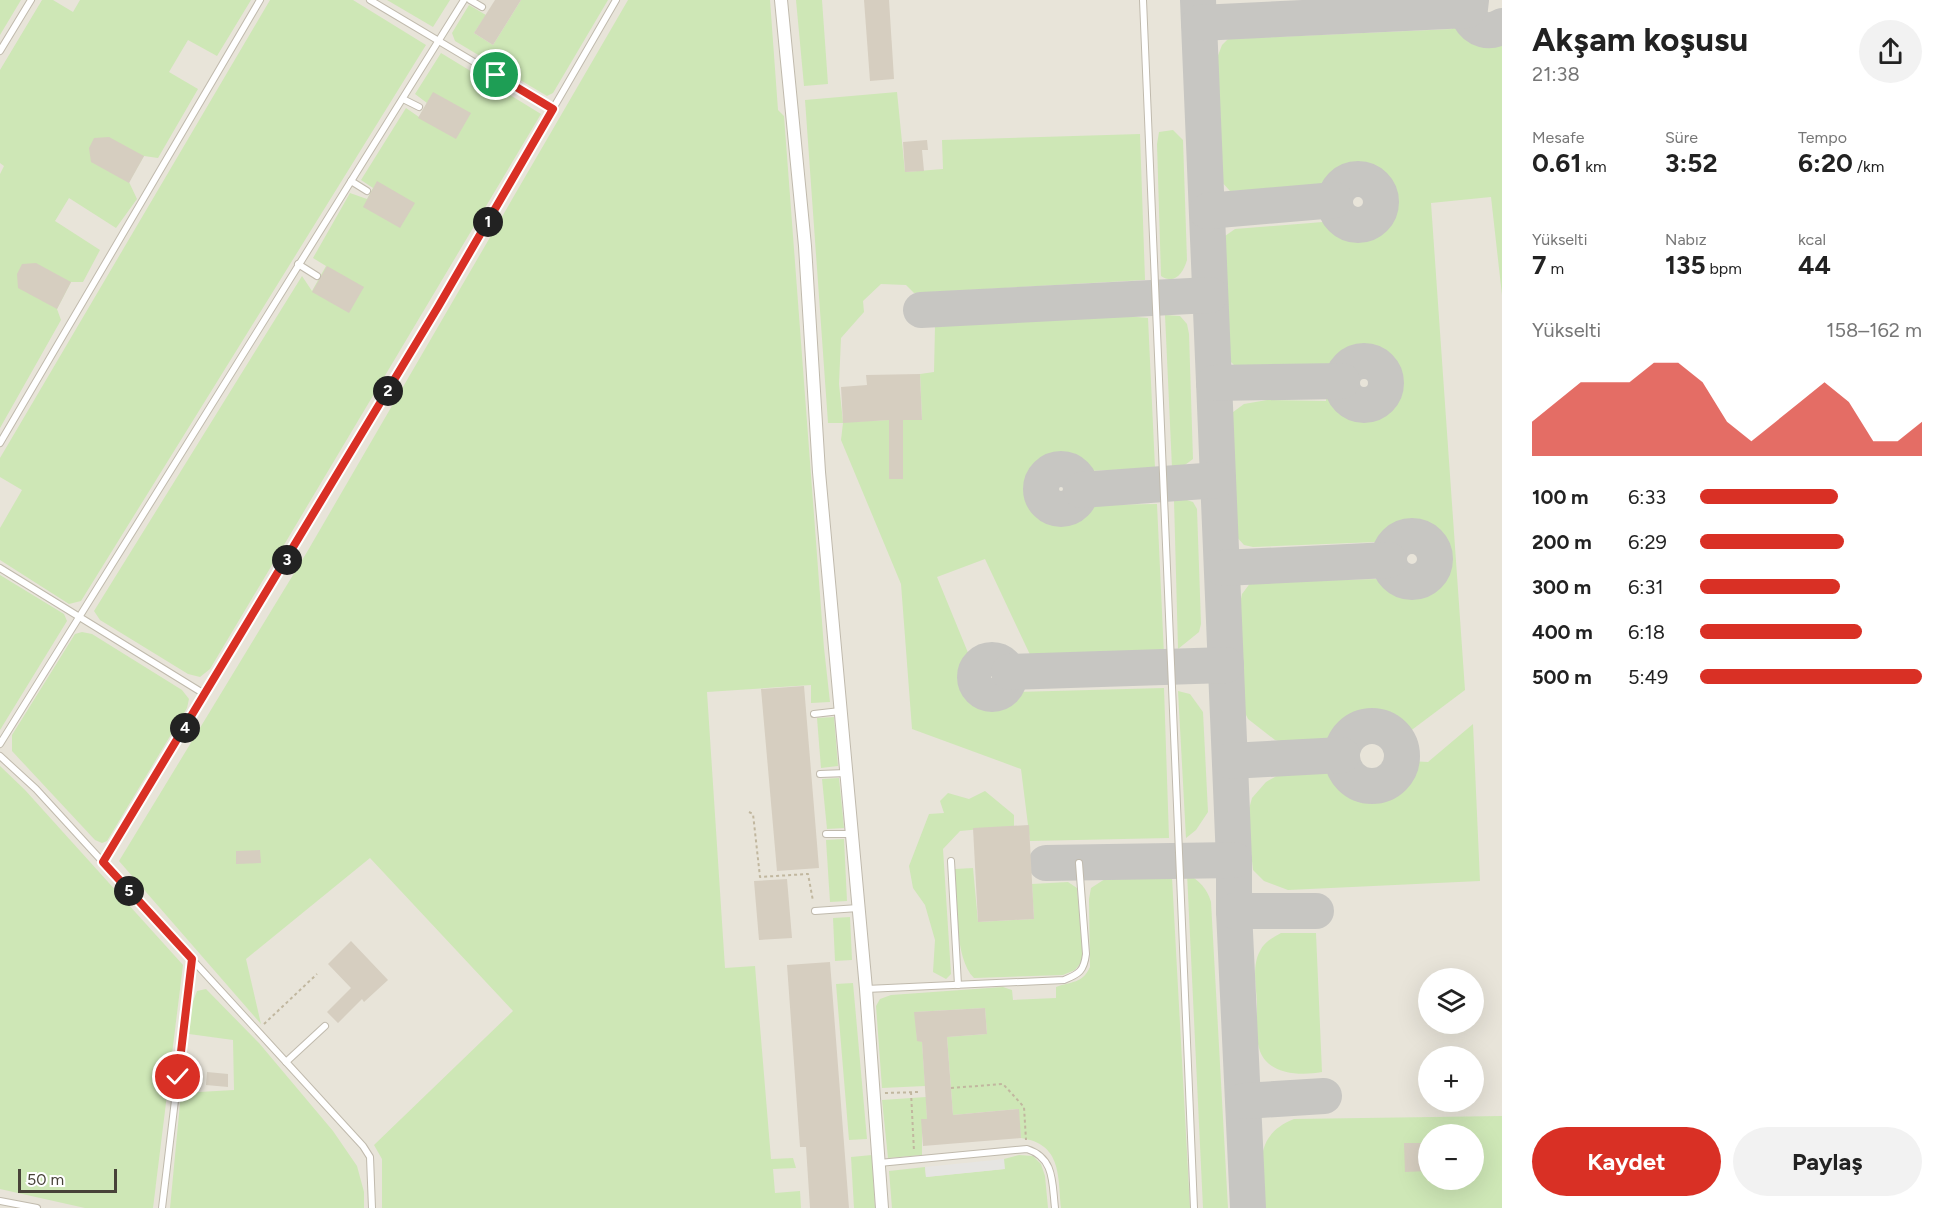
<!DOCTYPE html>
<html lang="tr">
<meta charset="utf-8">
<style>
body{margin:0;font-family:Figtree,sans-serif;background:#f2f2f2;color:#222;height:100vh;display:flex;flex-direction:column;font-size:22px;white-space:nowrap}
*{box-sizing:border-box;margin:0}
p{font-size:20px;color:#767676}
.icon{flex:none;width:33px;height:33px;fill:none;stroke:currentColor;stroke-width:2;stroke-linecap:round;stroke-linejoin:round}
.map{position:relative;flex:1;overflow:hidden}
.side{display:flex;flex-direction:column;background:#fff;width:450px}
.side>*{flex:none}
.tools{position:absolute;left:1418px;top:968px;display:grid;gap:12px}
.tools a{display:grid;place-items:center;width:66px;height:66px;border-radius:50%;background:#fff;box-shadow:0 6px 24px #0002;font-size:30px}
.scale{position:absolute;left:18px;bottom:15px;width:99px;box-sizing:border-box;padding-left:6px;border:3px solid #484339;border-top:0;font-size:16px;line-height:21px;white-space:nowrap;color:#484339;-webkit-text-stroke:4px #fff;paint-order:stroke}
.pin{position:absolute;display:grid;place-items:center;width:51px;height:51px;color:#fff;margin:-26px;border:3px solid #fff;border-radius:50%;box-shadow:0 2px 6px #0007}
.km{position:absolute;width:30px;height:30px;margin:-15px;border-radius:50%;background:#222;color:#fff;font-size:16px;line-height:30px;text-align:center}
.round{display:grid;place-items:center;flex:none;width:63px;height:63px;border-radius:32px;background:#f2f2f2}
.head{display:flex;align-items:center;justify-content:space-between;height:102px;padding:0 30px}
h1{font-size:33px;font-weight:700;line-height:45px}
.metrics{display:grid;grid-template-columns:repeat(3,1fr);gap:9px;height:102px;padding:6px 30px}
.metrics div{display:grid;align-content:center}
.metrics b{font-size:26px;font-weight:700}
.metrics small{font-size:16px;font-weight:400}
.metrics p{font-size:16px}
.chart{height:168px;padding:12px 30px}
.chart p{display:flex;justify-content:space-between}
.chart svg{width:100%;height:108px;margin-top:6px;fill:#d93025;opacity:.7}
.primary-button{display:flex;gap:12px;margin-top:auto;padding:12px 30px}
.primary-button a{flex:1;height:69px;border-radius:36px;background:#d93025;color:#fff;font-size:24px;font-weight:700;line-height:69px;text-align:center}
.primary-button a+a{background:#f2f2f2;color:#222}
ul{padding:0 30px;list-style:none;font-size:20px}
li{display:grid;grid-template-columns:96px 72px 1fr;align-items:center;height:45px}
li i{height:15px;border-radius:8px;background:#d93025}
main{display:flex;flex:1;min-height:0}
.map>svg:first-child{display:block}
.residential{fill:#e8e4d9;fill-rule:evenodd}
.green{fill:#cee7b6;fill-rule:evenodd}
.parking{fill:#e6e5e2}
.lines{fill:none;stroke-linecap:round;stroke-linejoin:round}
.taxiway{stroke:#c7c6c2;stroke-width:36}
.building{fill:#d6cec0}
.lane-casing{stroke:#c0baad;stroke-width:8}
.street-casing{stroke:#c0baad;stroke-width:14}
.path{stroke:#c1b79f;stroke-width:2;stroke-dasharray:3 3;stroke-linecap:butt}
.lane{stroke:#fff;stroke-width:6}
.street{stroke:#fff;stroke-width:12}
.route-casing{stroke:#fff;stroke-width:12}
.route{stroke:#d93025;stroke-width:8}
</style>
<main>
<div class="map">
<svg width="1502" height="1208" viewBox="0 0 1502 1208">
<rect width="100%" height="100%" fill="#f5f2eb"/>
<path class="residential" d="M 0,0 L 1502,0 L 1502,1208 L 0,1208 ZM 1428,978 L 1473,978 L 1473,1023 L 1428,1023 ZM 1428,1056 L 1473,1056 L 1473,1101 L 1428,1101 ZM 1428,1134 L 1473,1134 L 1473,1179 L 1428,1179 Z"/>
<g class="green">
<polygon points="0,0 21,0 0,35"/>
<polygon points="42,0 53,0 73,12 80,0 251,0 217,56 188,40 169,72 198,89 158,158 144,156 129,182 137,199 116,228 69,198 55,221 100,250 83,282 71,282 57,309 61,320 0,428 0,174 4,166 0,163 0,70"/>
<polygon points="270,0 353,0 426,45 81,601 69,604 0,560 0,528 22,490 0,477 0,458"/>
<polygon points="387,0 450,0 433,27"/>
<polygon points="521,0 608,0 553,93 547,96 455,41 452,33 469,5 486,15 474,33 493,45"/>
<polygon points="628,0 770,0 778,110 784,116 824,648 830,702 811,703 811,685 707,692 725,968 755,966 771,1159 793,1158 796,1168 773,1169 775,1193 800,1191 801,1208 382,1208 382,1159 374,1145 513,1011 370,858 246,959 261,1024 119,861 307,552"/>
<polygon points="796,0 822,0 828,84 804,86"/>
<path d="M 1452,23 C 1477,33 1469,46 1502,40 L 1502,295 L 1491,197 L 1431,203 L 1465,690 L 1405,735 C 1384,713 1354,714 1339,741 L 1299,745 L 1275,740 L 1248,719 L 1239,701 L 1238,613 L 1242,594 L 1251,582 L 1379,579 L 1404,592 L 1420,592 L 1436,585 L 1446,564 L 1450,563 L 1450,552 L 1444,550 L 1442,543 L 1432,533 L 1418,528 L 1404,527 L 1376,542 L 1253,547 L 1244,545 L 1235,535 L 1229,415 L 1244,404 L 1267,400 L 1326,401 L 1326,395 C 1336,401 1343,411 1354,415 C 1375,422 1393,408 1397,388 L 1400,388 L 1401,377 L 1395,375 L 1391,361 L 1381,353 L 1369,351 L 1353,353 L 1326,373 L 1325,368 L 1237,368 L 1227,358 L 1221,245 L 1225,236 L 1235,229 L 1323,222 L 1323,217 C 1329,222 1335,229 1341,233 C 1363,248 1383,227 1391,209 L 1396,209 L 1397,194 L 1390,194 C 1389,185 1385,180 1377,175 C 1350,158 1340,185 1322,194 L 1319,186 L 1230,191 L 1220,180 L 1214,66 L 1222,45 L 1228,39 L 1452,29 Z"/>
<polygon points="441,53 541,114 210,669 200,677 188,674 100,620 94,611 302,276 312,291 326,266 313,258 350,193 367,199 373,188 361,180 406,108 419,117 427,103 415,94"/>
<path d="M 897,92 L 905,172 L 943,169 L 942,140 L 1140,134 L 1145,280 L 914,293 L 906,285 L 881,284 L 863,301 L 864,312 L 841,338 L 839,384 L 843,422 L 889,420 L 889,479 L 903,479 L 903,420 L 922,419 L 920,374 L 934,372 L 935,326 L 1126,316 L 1148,318 L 1155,468 L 1089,471 L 1076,461 L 1050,460 L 1033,481 L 1028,481 L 1029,496 L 1033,497 C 1039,520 1065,523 1083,511 L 1090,512 L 1094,505 L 1157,504 L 1164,655 L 1033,661 L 985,559 L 937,577 L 971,660 L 964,680 L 975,699 C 992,704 999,703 1013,692 L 1164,688 L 1169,838 L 1030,841 L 1021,769 L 912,729 L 901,584 L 841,440 L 843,423 L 828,423 L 805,100 Z"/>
<path d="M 1173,130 L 1183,140 L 1187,260 C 1183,273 1175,285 1161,276 L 1157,144 L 1159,132 Z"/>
<polygon points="1165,315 1180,316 1187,324 1189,334 1193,459 1178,470 1172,468"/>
<polygon points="1184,499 1193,502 1197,509 1201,624 1199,632 1178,649 1174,500"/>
<polygon points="0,575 64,614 67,621 0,730"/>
<polygon points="82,632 92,634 182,690 189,699 187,708 107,841 102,843 95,840 12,751 12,735 75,634"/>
<polygon points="1178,691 1190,694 1203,712 1208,812 1196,830 1186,838"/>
<polygon points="834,717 838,766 821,768 817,718"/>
<path d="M 1473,724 L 1480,881 L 1288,890 L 1264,881 L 1253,870 L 1247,816 L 1252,798 L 1266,782 L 1289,769 L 1337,767 L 1354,788 C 1369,791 1395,798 1406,781 C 1408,776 1408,766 1410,761 L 1428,762 Z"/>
<polygon points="0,766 25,790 183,965 153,1208 85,1208 0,1189"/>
<polygon points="839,778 844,828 827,829 822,779"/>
<polygon points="985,791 1014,815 1014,826 960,831 943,849 951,974 946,979 933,972 935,940 925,905 913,888 909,866 929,814 944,813 940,801 948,793 969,799"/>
<polygon points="844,839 847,901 830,902 826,840"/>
<path d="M 973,868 L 978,922 L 1034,919 L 1032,884 L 1068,882 L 1077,888 L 1083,960 L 1075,970 L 1063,975 L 974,978 C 954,959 957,898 955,869 Z"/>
<path d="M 1162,873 L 1172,877 L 1190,1208 L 1061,1208 C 1058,1174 1061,1144 1021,1138 L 1018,1109 L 953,1115 L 947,1037 L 987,1034 L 985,1008 L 915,1012 L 917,1040 L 922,1042 L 925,1086 L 882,1088 L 876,1006 L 880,999 L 891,995 L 1003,987 L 1012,990 L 1013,1000 L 1056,998 L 1056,987 C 1072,981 1082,984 1090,967 L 1089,899 L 1091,888 L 1105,879 Z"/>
<path d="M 1187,873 C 1199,881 1207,888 1211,902 L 1228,1208 L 1203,1208 Z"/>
<polygon points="850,917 852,960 835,961 833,918"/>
<path d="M 1281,933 L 1316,933 L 1322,1072 C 1300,1076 1266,1075 1259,1048 C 1255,1035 1257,1016 1257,1002 C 1256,986 1252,965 1260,951 C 1264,942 1272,938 1281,933 Z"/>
<polygon points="853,983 867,1139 849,1140 836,984"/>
<polygon points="206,989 259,1043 333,1131 357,1166 364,1192 364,1208 170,1208 181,1093 234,1090 233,1040 189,1034 192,1004 197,991"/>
<polygon points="926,1097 927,1119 922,1119 922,1155 888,1158 882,1100"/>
<path d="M 1502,1116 L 1502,1208 L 1264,1208 C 1262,1170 1251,1136 1294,1119 ZM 1428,1134 L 1473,1134 L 1473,1179 L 1428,1179 Z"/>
<polygon points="872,1155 875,1208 854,1208 851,1157"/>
<polygon points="1019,1155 1033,1156 1041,1164 1045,1176 1048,1208 892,1208 889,1171 925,1167 926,1177 1004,1169 1004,1159"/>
</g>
<polygon class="parking" points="1004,1159 1005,1169 926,1177 925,1167"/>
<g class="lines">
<g class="taxiway">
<polyline points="1198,0 1234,860 1234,911 1248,1208"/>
<path d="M 1471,0 L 1469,17 C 1476,30 1489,34 1502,26"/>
<polyline points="1199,23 1468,10"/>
<circle cx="1358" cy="202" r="23"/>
<polyline points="1207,211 1335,200"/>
<polyline points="921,310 1210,295"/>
<circle cx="1364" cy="383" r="22"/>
<polyline points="1214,383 1342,381"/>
<circle cx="1061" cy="489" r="20"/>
<polyline points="1081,490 1218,480"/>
<circle cx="1412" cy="559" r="23"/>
<polyline points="1222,568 1389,560"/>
<circle cx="992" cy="677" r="17"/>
<polyline points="1009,672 1226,665"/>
<circle cx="1372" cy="756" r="30"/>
<polyline points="1230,761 1342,755"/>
<polyline points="1046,863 1234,860"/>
<polyline points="1234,911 1316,911"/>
<polyline points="1244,1101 1324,1096"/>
</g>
</g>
<g class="building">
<polygon points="495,0 521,0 493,45 474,33"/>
<polygon points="864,0 889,0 894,79 870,81"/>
<polygon points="433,92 471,113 456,139 418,118"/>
<polygon points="109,137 144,156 129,183 91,162 89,148 94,138"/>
<polygon points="927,140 928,150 922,150 924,171 905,172 903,142"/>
<polygon points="377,181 415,203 400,228 363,207"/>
<polygon points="36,263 71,282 57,309 18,288 17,274 22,264"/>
<polygon points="327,266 364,287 349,313 312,292"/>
<polygon points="920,374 922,420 903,420 903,479 889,479 889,420 843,423 841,387 867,385 866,375"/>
<polygon points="804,686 819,868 777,871 761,689"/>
<polygon points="1029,825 1034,919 978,922 973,828"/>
<polygon points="260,850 261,863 236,864 236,851"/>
<polygon points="787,879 792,938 759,940 754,881"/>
<polygon points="351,941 388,980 364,1002 362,999 338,1023 327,1012 351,988 328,964"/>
<polygon points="830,962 849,1208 810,1208 806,1147 800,1147 787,965"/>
<polygon points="985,1008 987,1034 947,1037 953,1115 1019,1109 1021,1138 923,1146 921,1119 927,1119 922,1042 917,1041 914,1012"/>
<polygon points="207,1072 228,1074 228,1087 206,1085"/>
<polygon points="1404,1143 1428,1143 1428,1171 1405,1172"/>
</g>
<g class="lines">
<defs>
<g id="lane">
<polyline points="370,0 553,109"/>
<polyline points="470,0 482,7"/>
<polyline points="1143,0 1194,1208"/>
<polyline points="0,51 31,0"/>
<polyline points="403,99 419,107"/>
<polyline points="351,181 367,191"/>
<polyline points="298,264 317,276"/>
<polyline points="0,443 260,0"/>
<polyline points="0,568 206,695"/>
<polyline points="814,714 840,711"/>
<polyline points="0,744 464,0"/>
<polyline points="0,756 36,789 363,1146 370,1157 372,1208"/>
<polyline points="820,774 846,773"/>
<polyline points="826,834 851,834"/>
<polyline points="951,861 958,985"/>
<polyline points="103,862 438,307 616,0"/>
<polyline points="815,911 858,908"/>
<path d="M 866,989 L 1064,980 C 1079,974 1084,971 1086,954 L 1079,863"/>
<polyline points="286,1062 325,1026"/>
<polyline points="178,1077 196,1080"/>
<path d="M 879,1163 L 1027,1149 C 1055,1158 1052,1183 1055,1208"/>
<polyline points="0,1201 37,1208"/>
<polyline points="162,1208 192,959"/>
</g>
<polyline id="street" points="781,0 805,246 819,472 866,989 882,1208"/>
</defs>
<use href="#lane" class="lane-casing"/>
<use href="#street" class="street-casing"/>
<g class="path">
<polyline points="749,812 753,814 760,877 808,874 813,901"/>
<polyline points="264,1024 317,974"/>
<polyline points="951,1088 1003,1084 1024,1107 1026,1140"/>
<polyline points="911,1092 914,1151"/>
<polyline points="885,1093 919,1092"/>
</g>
<use href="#lane" class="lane"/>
<use href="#street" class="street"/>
</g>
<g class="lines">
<defs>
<polyline id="route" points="178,1077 192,959 103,862 438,307 553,109 496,75"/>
</defs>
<use href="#route" class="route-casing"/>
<use href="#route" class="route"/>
</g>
</svg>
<div class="tools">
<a><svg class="icon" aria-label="layers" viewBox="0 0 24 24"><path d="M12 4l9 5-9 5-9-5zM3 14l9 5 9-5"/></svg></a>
<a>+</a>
<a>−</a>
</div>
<div class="scale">50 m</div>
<div class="pin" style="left:496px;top:75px;background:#1e9e55"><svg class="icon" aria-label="arrive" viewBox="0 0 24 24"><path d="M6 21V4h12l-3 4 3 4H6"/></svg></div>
<div class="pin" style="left:178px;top:1077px;background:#d93025"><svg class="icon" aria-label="check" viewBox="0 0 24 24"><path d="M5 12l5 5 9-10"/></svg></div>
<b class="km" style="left:488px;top:222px">1</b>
<b class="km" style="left:388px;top:391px">2</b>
<b class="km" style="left:287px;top:560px">3</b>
<b class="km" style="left:185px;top:728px">4</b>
<b class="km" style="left:129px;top:891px">5</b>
</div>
<section class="side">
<div class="head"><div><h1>Akşam koşusu</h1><p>21:38</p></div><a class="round"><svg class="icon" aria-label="share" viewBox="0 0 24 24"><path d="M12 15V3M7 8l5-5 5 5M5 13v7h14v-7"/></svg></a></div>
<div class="metrics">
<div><p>Mesafe</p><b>0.61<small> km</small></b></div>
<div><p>Süre</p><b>3:52</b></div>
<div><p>Tempo</p><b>6:20<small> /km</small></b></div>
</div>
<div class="metrics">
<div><p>Yükselti</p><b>7<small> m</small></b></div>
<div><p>Nabız</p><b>135<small> bpm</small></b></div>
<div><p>kcal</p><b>44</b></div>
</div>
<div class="chart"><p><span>Yükselti</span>158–162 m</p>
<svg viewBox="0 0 160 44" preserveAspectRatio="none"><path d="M0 44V30L10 22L20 14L30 14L40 14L50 6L60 6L70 14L80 30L90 38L100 30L110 22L120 14L130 22L140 38L150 38L160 30V44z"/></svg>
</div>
<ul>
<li><b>100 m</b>6:33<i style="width:62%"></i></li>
<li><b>200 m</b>6:29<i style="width:65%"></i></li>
<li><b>300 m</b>6:31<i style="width:63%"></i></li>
<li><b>400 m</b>6:18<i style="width:73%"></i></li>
<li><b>500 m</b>5:49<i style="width:100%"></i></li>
</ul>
<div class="primary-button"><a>Kaydet</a><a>Paylaş</a></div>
</section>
</main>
